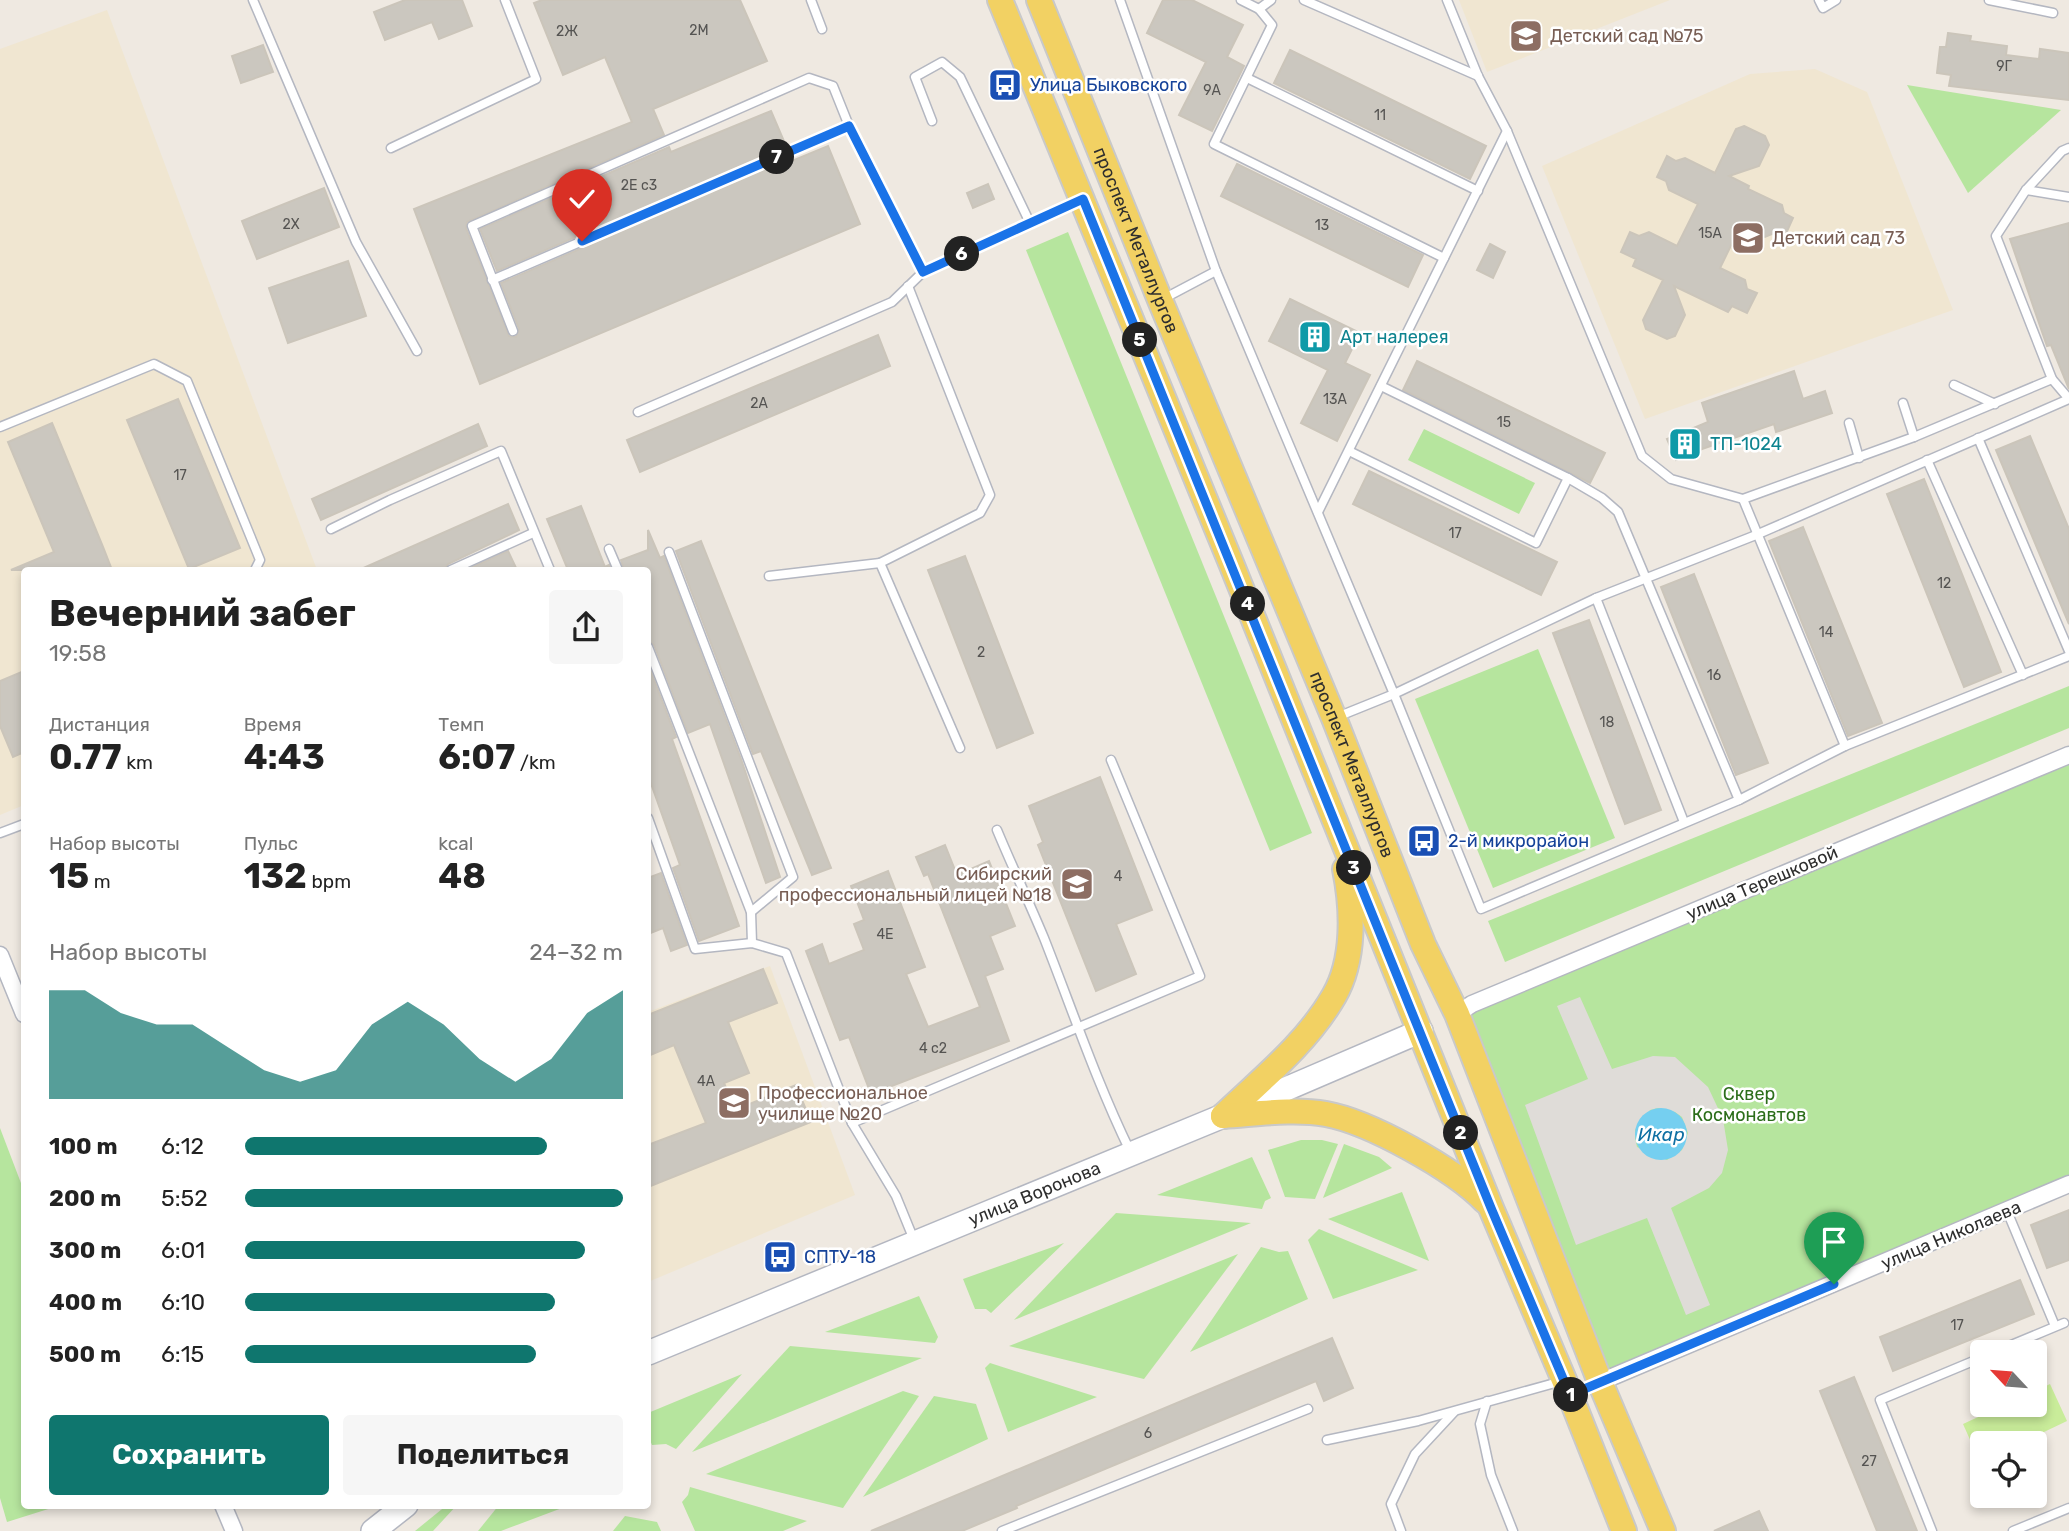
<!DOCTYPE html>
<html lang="ru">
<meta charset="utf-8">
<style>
body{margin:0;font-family:Rubik,sans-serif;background:#f6f6f6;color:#222;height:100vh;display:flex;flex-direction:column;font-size:26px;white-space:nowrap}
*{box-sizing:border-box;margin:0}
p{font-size:23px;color:#767676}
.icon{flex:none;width:38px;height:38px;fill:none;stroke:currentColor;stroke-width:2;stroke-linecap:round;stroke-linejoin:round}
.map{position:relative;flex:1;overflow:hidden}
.side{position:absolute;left:21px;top:567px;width:630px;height:942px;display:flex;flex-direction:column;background:#fff;border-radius:7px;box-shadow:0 4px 10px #0003}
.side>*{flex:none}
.needle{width:46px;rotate:296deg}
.tools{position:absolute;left:1970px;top:1340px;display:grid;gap:14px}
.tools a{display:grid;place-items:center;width:77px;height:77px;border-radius:7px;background:#fff;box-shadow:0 4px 10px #0003;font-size:35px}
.pin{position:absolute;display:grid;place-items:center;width:60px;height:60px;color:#fff;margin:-72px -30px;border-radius:50% 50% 50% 0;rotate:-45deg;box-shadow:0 0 7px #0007}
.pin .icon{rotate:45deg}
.km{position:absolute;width:35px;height:35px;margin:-18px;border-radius:50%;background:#222;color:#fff;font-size:19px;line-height:35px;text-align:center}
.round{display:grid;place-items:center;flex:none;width:74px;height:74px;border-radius:7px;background:#f6f6f6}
.headline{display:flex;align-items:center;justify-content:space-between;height:119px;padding:0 28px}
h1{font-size:38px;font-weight:700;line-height:52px}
.figures{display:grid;grid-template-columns:repeat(3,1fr);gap:10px;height:119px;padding:7px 28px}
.figures div{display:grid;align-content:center}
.figures b{font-size:35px;font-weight:700}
.figures small{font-size:19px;font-weight:400}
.figures p{font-size:19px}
.chart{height:196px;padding:14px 28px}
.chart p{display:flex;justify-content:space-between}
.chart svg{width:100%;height:126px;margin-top:7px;fill:#0f766e;opacity:.7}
.cta{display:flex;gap:14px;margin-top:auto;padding:14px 28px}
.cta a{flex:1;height:80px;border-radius:7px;background:#0f766e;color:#fff;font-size:28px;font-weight:700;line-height:80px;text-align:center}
.cta a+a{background:#f6f6f6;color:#222}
ul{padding:0 28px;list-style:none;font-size:23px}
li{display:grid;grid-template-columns:112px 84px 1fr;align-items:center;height:52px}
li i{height:18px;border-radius:9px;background:#0f766e}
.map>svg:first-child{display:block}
.education{fill:#f0e6d1}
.green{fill:#b6e59e}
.pitch{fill:#c9ec9a}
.plaza{fill:#dfdcd8;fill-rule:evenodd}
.water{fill:#75cff0}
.building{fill:#cbc7bf;stroke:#cbc5ba;stroke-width:2}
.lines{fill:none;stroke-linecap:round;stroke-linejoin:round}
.service-casing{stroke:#b4b7c1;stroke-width:11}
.minor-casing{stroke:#b4b7c1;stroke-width:19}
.secondary-casing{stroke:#b4b7c1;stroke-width:26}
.primary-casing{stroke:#c9c9c9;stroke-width:28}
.service{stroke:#fff;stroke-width:8}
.minor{stroke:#fff;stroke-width:16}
.secondary{stroke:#fff;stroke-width:23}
.primary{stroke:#f2d163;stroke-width:24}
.route-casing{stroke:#fff;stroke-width:14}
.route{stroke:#1a73e8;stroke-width:9}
.labels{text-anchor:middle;stroke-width:5;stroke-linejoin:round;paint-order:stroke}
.number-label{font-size:14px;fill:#555452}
.education-label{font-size:18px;fill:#785e54;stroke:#fff;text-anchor:start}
.transit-label{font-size:18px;fill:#164399;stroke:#fff;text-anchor:start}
.street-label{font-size:18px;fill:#2e2e2e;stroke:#fff}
.culture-label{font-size:18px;fill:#0d838f;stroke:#fff;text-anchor:start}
.park-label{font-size:18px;fill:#2c6e1b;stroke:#fff}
.water-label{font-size:19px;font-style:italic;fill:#0d6fa3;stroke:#fff}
</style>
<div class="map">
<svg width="2069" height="1531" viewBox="0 0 2069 1531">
<rect width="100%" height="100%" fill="#efe9e1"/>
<g class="education">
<polygon points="1459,0 1670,0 1487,72"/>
<polygon points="107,10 317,570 24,570 24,805 0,815 0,49"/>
<polygon points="1815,69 1867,92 1953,310 1645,419 1542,166 1750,74"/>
<polygon points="770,966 855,1195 648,1282 648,1012"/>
</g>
<g class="green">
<polygon points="1907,85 2061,110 1968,193"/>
<polygon points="1068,232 1312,833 1270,851 1026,250"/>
<polygon points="1424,429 1535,483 1519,514 1408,460"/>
<polygon points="1538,649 1615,838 1493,888 1415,699"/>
<polygon points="2069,686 2069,728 1505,962 1488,921"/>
<polygon points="2069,755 2069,1184 1600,1382 1457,1014"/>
<polygon points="0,1128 24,1191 24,1505 61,1505 7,1522 0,1498"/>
<polygon points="1301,1140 1322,1140 1338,1144 1315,1199 1285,1197 1268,1150"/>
<polygon points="1344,1144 1379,1157 1392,1168 1323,1198"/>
<polygon points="1252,1157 1271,1198 1265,1201 1262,1209 1157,1195"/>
<polygon points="1402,1192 1429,1261 1328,1219"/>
<polygon points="1116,1213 1251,1223 1014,1320"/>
<polygon points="1319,1229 1418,1270 1333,1299 1308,1240"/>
<polygon points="1064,1243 991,1313 986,1309 975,1309 963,1279"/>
<polygon points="1261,1247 1279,1252 1288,1251 1308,1299 1190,1352"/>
<polygon points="1238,1254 1144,1379 1009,1346"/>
<polygon points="919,1296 938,1337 935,1343 825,1332"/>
<polygon points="790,1346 922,1358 692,1452"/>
<polygon points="990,1363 1097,1397 1008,1432 985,1368"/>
<polygon points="742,1374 676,1449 666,1444 652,1445 648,1435 648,1413"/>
<polygon points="903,1391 919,1396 843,1508 706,1474"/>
<polygon points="934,1396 976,1404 988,1439 863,1497"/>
<polygon points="690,1487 807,1521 783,1531 695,1531 682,1502 688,1495"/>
<polygon points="447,1505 457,1505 433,1531 415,1531"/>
<polygon points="499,1505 570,1505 501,1531 478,1531"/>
<polygon points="625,1516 657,1522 661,1531 613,1531"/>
</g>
<polygon class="pitch" points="2050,1384 2067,1421 2019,1444 1983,1444 1983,1461 1980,1462 1963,1424 2004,1405 2035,1405 2035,1391"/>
<path class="plaza" d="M 1580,997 L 1612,1069 L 1653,1056 L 1675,1057 L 1708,1087 L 1723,1119 L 1728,1150 L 1722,1173 L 1709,1188 L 1671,1208 L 1710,1305 L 1686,1315 L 1647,1218 L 1576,1245 L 1525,1105 L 1588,1079 L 1557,1006 ZM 1658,1108 L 1675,1112 L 1682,1117 L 1688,1133 L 1682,1150 L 1667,1160 L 1637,1147 L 1635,1138 L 1635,1130 L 1650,1110 Z"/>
<circle class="water" cx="1661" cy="1134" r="26"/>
<g class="building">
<polygon points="405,0 462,0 472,26 439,39 432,22 385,40 374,12"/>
<polygon points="542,0 740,0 767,61 653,109 664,135 467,222 466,228 509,336 516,337 519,329 501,283 791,158 792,161 828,146 860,224 480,384 414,209 632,122 605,57 563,75 534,3"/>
<polygon points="1163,0 1192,0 1243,25 1227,57 1244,66 1212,131 1179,115 1206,62 1147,33"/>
<polygon points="1948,33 1971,36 1970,41 2007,46 2006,55 2039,59 2040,49 2069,53 2069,100 1949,86 1951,75 1937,73 1940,47 1946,47"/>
<polygon points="263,45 273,72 241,83 232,56"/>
<polygon points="1290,50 1486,146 1470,179 1274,83"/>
<polygon points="771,111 786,146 497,271 480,229 669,147 671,152"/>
<polygon points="1744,126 1765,136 1769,145 1759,166 1729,176 1749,186 1748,189 1782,205 1784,213 1793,218 1784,238 1774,233 1765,237 1741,225 1720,268 1745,280 1747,289 1757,293 1747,313 1732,306 1728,312 1674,286 1685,315 1675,336 1667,339 1646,329 1643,320 1663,280 1633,266 1636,259 1621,252 1630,232 1639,236 1649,232 1677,246 1698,204 1669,190 1666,181 1657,177 1667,156 1676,161 1685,158 1715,173 1736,129"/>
<polygon points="1237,164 1423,255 1408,287 1221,196"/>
<polygon points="988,184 994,199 973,208 967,193"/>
<polygon points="324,188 339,227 257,259 242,221"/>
<polygon points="2069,223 2069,389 2051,345 2047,346 2010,239"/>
<polygon points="1490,244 1505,252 1493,278 1477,270"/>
<polygon points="348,261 366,316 288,343 269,288"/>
<polygon points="1290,299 1360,333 1345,363 1370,375 1337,441 1301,423 1328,370 1269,341"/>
<polygon points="878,335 890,366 640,472 627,440"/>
<polygon points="1417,361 1605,453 1590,483 1403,390"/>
<polygon points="1794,371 1803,399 1825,391 1832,413 1776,432 1774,424 1702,449 1676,460 1667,439 1708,422 1702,403"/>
<polygon points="178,399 240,548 189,569 127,420"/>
<polygon points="52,423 103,547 112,570 11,570 54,552 8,442"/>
<polygon points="478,424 487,446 321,520 312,499"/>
<polygon points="2030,436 2069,529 2069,624 1996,450"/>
<polygon points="1369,471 1557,562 1541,595 1353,504"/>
<polygon points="1924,479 2001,672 1964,687 1887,494"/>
<polygon points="508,504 519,530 448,564 445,570 359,570"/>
<polygon points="581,506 605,567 609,565 611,570 568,570 547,519"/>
<polygon points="1803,527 1882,723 1848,736 1769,541"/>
<polygon points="648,530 660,558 664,556 741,759 780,877 766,883 710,724 688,733 654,645 648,641 648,570 624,570 621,560 648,550"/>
<polygon points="701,541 831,868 812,875 761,751 753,754 676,551"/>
<polygon points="508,551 517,570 466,570"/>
<polygon points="965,556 1033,733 997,748 928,570"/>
<polygon points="1694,574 1768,763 1736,775 1661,587"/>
<polygon points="1589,620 1661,810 1625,824 1553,633"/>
<polygon points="648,664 676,737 672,739 739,926 699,941 673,868 680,865 648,775"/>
<polygon points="24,671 24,752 13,757 0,726 0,681"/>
<polygon points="1100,777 1152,910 1116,924 1136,974 1096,991 1038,845 1043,842 1029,806"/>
<polygon points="945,845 957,875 989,861 1015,926 990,936 1003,969 985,976 1009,1041 871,1094 849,1037 840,1040 806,951 822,944 829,964 864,950 854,924 864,920 851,886 888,871 925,967 906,974 928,1027 980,1007 928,874 924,876 916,857"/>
<polygon points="661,873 687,945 671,951 663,928 648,934 648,878"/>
<polygon points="763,969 777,1003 728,1022 749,1073 724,1083 735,1110 796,1085 811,1122 648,1187 648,1145 706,1123 674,1045 648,1056 648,1015"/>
<polygon points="2069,1210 2069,1260 2047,1268 2031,1225"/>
<polygon points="2020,1280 2034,1314 1893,1371 1880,1337"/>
<polygon points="1332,1338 1353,1388 1324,1401 1316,1381 1016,1506 1017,1508 962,1531 871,1531"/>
<polygon points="1854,1377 1917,1531 1877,1531 1820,1391"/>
<polygon points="1759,1511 1768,1531 1714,1531"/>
</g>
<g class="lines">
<defs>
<g id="service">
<polyline points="253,0 356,242 417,351"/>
<polyline points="811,0 822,29"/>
<polyline points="1120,0 1216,271 1394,694 1481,909 1739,800 1845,746 2069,656"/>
<polyline points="1241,0 1259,9"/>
<polyline points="1271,0 1259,9 1272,25 1214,144 1444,258"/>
<polyline points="1304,0 1478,76"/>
<polyline points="1447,0 1478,76 1507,131 1642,456 1671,479 1743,499"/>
<polyline points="1819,0 1823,8 1836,0"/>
<polyline points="1989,0 2053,13"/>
<polyline points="1247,78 1478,191"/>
<polyline points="932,121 915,77 942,62 960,77 1030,223"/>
<polyline points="391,148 536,79 505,0"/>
<polyline points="2026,190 2069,197"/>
<polyline points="492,280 849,126"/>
<polyline points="908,286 990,495 980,513 880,563 960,748"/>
<polyline points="1163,299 1216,271"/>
<polyline points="513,331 472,226 809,78 833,86 849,126 923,272"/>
<polyline points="1954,385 1995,404"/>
<polyline points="1903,403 1914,437"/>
<polyline points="638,412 892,302 923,272 1079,201"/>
<polyline points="1849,423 1859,458"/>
<polyline points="0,427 154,364 187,381 260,560 255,570"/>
<polyline points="1978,438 2069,651"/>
<polyline points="1349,451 1536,543 1568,478 1381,386"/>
<polyline points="1927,460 2023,675"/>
<polyline points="1568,478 1602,498 1618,512 1739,800"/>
<polyline points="1318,512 1507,131"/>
<polyline points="331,529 390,500 501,451 550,570"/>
<polyline points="609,549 618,570"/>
<polyline points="669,552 793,877 751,912"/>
<polyline points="451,570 533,533"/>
<polyline points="769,576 880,563"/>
<polyline points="1596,598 1684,822"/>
<polyline points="648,647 751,912 752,943"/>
<polyline points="1337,717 1394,694 1596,598 1756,535 2069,399 2052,379 1996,236 2026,190 2062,151 2069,148"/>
<polyline points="1845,746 1743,499 1914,437 2052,379"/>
<polyline points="648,818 695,949 752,943 786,953 852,1123 896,1196 914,1240"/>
<path d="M 997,830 C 1012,866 1029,902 1044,938 C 1072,1009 1096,1081 1130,1151"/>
<polyline points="0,833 24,824"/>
<polyline points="852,1123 1200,976 1111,760"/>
<polyline points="2007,1211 2055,1326"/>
<polyline points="1992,1353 2064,1323"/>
<polyline points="1487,1401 1480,1424 1491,1475 1513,1531"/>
<polyline points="1327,1440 1418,1421 1562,1381"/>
<polyline points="1002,1531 1308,1409"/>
<polyline points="1401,1531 1391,1504 1415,1454 1454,1412"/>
<polyline points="1932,1531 1880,1400 1983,1357"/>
<polyline points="2013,1531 2069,1508"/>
</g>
<g id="minor">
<polyline points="0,955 24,1014"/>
<polyline points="1457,1014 1472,1004 2069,755"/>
<polyline points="1600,1382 2069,1184"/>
<polyline points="223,1505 234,1531"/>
</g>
<g id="secondary">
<path id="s1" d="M 648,1353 L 1223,1116 L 1421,1031"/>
<polyline points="373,1531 406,1505"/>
</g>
<g id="primary">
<polyline points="1000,0 1231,563 1491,1208 1564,1380 1624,1531"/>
<path id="s2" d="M 1039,0 L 1160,300 L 1334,718 L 1423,944 L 1457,1014 L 1600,1382 L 1663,1531"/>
<path d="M 1223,1116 C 1262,1079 1307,1043 1334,996 C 1355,960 1353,909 1345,869"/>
<path d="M 1223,1116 C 1256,1114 1293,1108 1326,1114 C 1370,1122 1454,1169 1485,1201"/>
</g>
</defs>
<use href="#service" class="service-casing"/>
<use href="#minor" class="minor-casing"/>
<use href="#secondary" class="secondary-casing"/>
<use href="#primary" class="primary-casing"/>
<use href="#service" class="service"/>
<use href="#minor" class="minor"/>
<use href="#secondary" class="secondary"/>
<use href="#primary" class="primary"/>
</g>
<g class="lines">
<defs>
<polyline id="route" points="582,241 849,126 923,272 1083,199 1491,1208 1570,1395 1834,1284"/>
</defs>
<use href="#route" class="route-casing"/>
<use href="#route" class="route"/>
</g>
<defs>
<symbol id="school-square" viewBox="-11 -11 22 22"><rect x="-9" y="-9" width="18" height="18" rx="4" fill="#8d6e63" stroke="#fff"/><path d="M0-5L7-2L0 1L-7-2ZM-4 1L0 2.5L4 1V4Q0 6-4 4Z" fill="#fff"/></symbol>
<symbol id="bus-square" viewBox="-11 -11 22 22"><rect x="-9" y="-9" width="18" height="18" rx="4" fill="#1a4fb4" stroke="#fff"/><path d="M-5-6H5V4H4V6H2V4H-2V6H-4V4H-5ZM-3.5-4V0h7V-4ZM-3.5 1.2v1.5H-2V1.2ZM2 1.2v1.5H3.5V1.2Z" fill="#fff"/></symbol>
<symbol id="building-square" viewBox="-11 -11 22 22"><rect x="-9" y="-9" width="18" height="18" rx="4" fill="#0f9aa8" stroke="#fff"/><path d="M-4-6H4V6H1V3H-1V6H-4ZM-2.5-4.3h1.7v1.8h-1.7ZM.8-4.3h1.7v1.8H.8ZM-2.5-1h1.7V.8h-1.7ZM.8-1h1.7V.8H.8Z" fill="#fff"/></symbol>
<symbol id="university-square" viewBox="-11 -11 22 22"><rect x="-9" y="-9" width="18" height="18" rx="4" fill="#8d6e63" stroke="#fff"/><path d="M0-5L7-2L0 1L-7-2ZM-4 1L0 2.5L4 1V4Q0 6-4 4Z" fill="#fff"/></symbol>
</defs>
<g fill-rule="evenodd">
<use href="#school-square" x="1507" y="17" width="38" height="38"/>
<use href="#bus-square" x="986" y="66" width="38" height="38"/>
<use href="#school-square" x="1729" y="219" width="38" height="38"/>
<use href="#building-square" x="1296" y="318" width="38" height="38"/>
<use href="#building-square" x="1666" y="425" width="38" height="38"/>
<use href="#bus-square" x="1405" y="822" width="38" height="38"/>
<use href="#university-square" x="1058" y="865" width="38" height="38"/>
<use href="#university-square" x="715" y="1084" width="38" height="38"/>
<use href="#bus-square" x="761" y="1238" width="38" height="38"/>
</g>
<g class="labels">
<g class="number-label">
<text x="699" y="35">2М</text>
<text x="567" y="36">2Ж</text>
<text x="2004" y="71">9Г</text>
<text x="1212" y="95">9А</text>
<text x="1380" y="120">11</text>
<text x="639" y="190">2Е с3</text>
<text x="291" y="229">2Х</text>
<text x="1322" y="230">13</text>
<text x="1710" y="238">15А</text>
<text x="1335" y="404">13А</text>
<text x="759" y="408">2А</text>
<text x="1504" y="427">15</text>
<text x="180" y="480">17</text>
<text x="1455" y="538">17</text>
<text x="1944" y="588">12</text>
<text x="1826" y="637">14</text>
<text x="981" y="657">2</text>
<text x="1714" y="680">16</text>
<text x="1607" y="727">18</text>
<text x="1118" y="881">4</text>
<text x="885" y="939">4Е</text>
<text x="933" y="1053">4 с2</text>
<text x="706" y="1086">4А</text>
<text x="1957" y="1330">17</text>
<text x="1148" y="1438">6</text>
<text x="1869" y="1466">27</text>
</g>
<g class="education-label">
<text x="1550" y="42">Детский сад №75</text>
<text x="1772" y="244">Детский сад 73</text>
<text x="1052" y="880" text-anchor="end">Сибирский<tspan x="1052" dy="21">профессиональный лицей №18</tspan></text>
<text x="758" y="1099">Профессиональное<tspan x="758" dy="21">училище №20</tspan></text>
</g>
<g class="transit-label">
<text x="1030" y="91">Улица Быковского</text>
<text x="1448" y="847">2-й микрорайон</text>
<text x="804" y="1263">СПТУ-18</text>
</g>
<g class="street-label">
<text dy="6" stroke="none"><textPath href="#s2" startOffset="259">проспект Металлургов</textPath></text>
<text dy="6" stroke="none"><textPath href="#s2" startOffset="826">проспект Металлургов</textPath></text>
<text transform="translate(1762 883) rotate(-23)" y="6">улица Терешковой</text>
<text dy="6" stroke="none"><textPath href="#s1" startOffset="418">улица Воронова</textPath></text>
<text transform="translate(1951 1235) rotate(-23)" y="6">улица Николаева</text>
</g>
<g class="culture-label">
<text x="1340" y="343">Арт налерея</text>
<text x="1710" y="450">ТП-1024</text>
</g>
<g class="park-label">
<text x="1749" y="1100">Сквер<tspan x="1749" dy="21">Космонавтов</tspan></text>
</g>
<g class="water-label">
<text x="1661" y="1141">Икар</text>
</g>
</g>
</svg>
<div class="tools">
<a><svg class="needle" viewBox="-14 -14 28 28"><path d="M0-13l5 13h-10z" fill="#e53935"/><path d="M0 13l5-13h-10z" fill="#767676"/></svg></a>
<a><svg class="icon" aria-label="locate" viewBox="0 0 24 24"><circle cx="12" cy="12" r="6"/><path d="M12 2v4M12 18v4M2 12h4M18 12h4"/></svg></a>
</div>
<div class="pin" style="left:1834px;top:1284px;background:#1e9e55"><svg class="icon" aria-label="arrive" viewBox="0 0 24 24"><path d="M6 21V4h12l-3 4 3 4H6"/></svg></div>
<div class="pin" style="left:582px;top:241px;background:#d93025"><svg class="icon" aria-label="check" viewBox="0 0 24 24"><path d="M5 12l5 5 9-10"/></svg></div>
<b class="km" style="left:1571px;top:1395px">1</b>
<b class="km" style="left:1461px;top:1133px">2</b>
<b class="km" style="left:1354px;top:868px">3</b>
<b class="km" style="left:1248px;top:604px">4</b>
<b class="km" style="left:1140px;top:340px">5</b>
<b class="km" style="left:962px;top:254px">6</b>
<b class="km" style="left:777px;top:157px">7</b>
<section class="side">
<div class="headline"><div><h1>Вечерний забег</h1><p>19:58</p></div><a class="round"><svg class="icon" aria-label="share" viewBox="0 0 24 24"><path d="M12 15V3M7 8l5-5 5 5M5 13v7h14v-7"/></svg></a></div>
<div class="figures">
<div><p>Дистанция</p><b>0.77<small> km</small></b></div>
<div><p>Время</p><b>4:43</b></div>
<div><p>Темп</p><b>6:07<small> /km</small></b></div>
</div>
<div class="figures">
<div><p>Набор высоты</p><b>15<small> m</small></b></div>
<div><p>Пульс</p><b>132<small> bpm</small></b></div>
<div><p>kcal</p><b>48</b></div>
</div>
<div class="chart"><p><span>Набор высоты</span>24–32 m</p>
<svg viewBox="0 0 160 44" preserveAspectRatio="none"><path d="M0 44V6L10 6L20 14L30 18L40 18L50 26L60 34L70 38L80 34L90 18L100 10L110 18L120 30L130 38L140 30L150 14L160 6V44z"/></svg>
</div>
<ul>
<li><b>100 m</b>6:12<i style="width:80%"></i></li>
<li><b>200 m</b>5:52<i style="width:100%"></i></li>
<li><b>300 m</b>6:01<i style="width:90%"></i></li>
<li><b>400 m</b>6:10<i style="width:82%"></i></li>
<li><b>500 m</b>6:15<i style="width:77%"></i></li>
</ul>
<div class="cta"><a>Сохранить</a><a>Поделиться</a></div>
</section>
</div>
